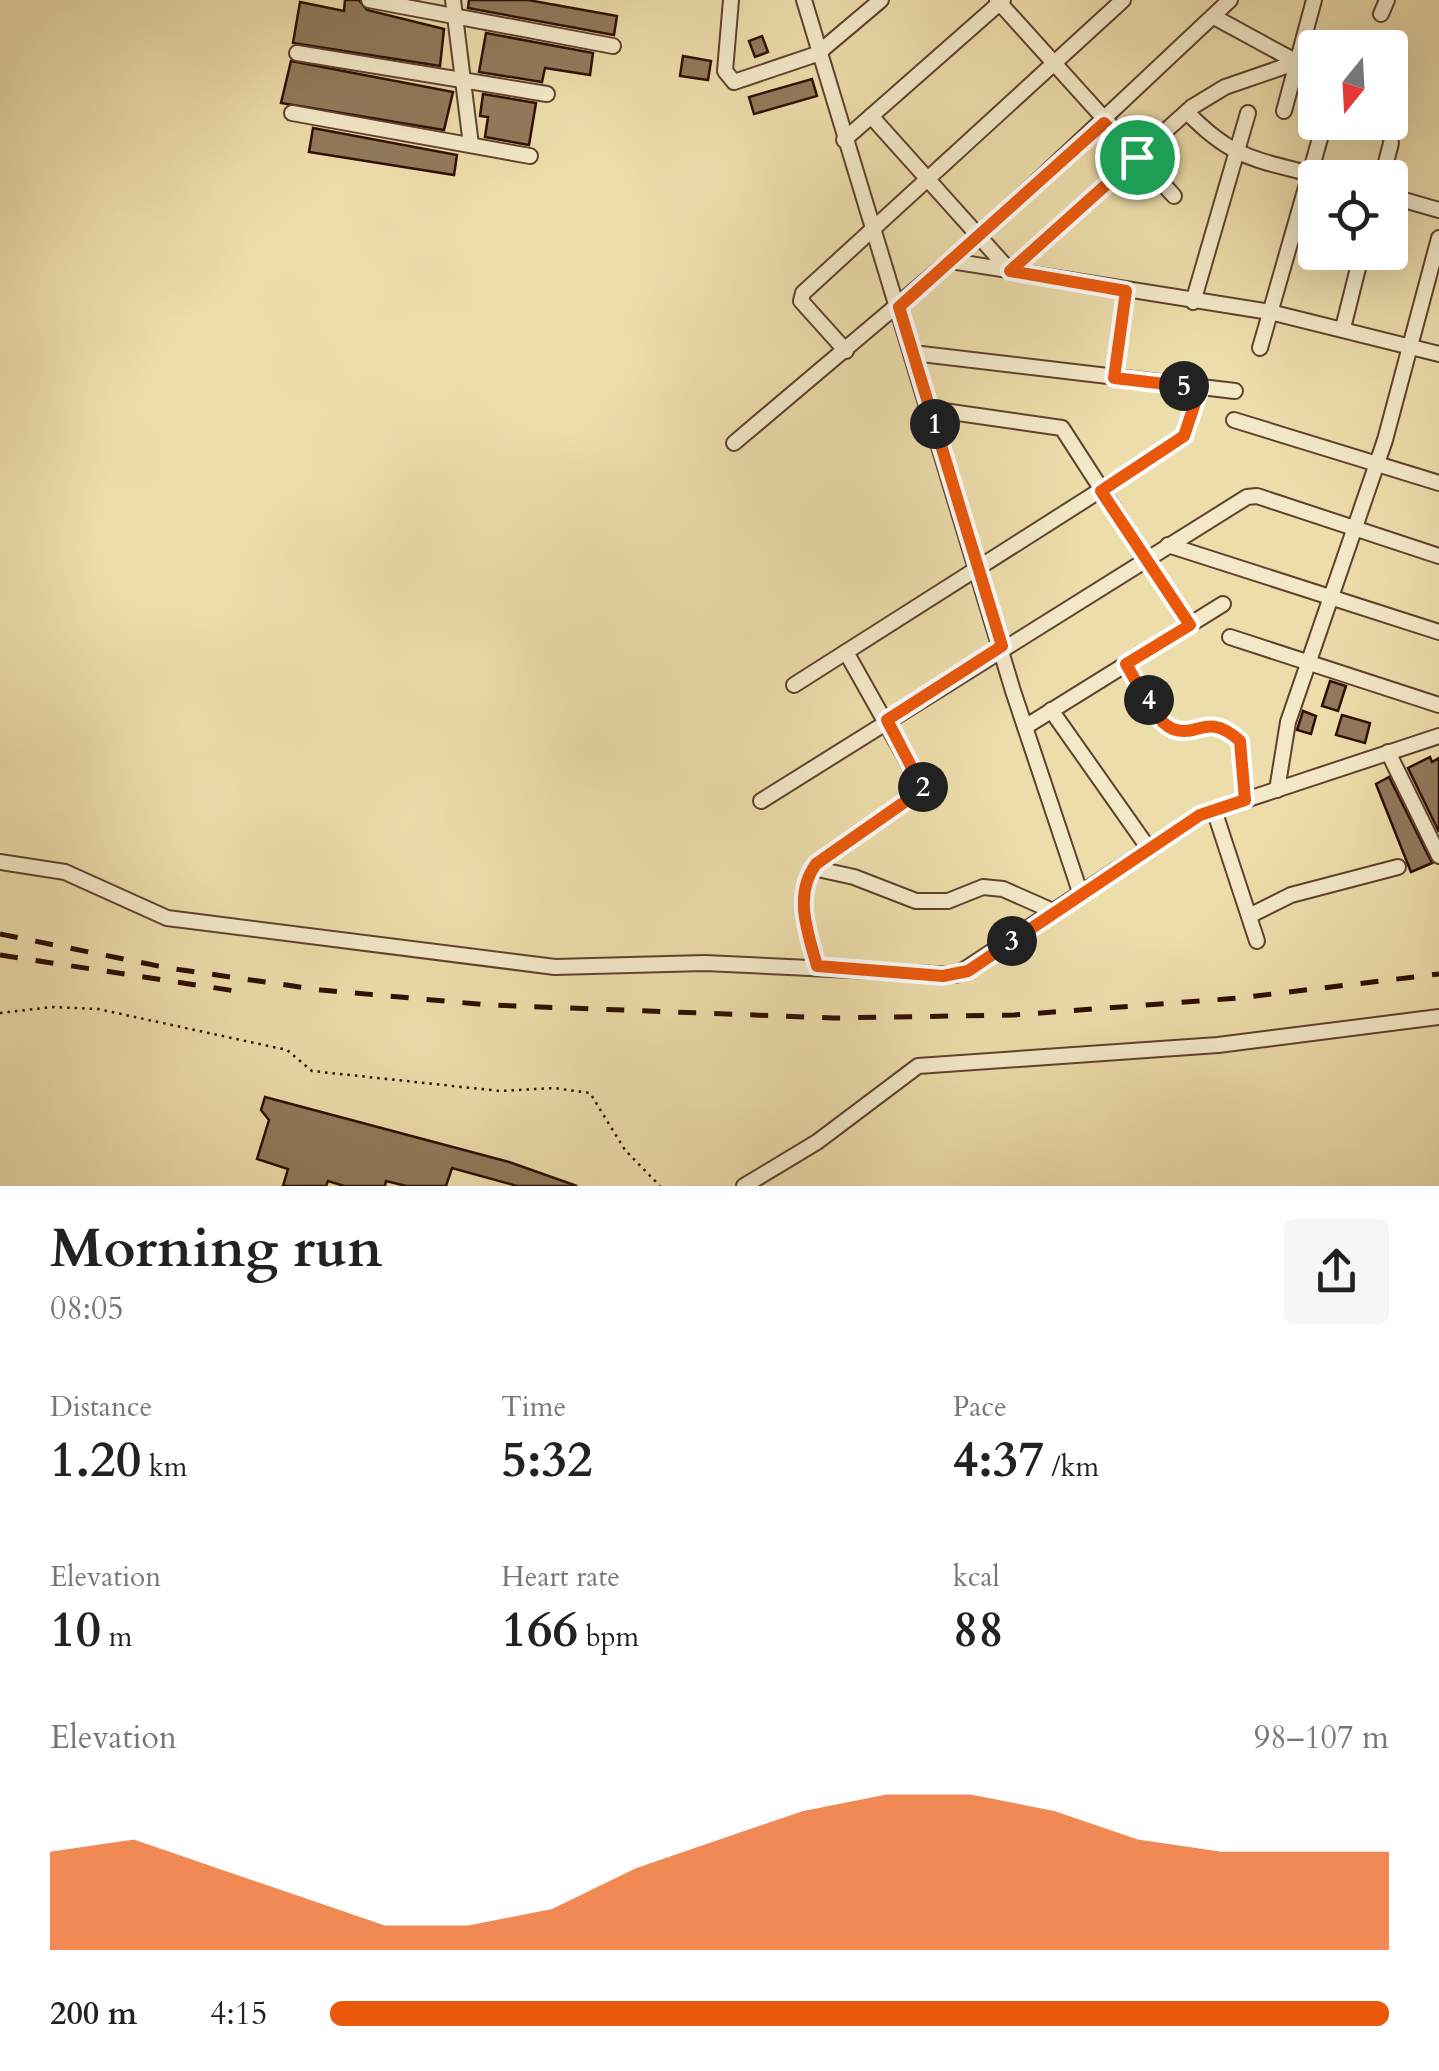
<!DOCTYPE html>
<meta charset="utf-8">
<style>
body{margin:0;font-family:Cardo,serif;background:#f6f6f6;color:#222;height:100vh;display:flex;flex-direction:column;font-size:38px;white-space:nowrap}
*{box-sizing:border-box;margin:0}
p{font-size:32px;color:#767676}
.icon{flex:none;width:55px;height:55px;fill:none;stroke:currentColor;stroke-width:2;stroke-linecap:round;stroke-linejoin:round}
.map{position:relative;height:1186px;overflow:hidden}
.side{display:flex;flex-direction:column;background:#fff;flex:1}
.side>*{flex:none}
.needle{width:65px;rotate:198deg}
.fabs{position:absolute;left:1298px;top:30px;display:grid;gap:20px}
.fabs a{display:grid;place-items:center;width:110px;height:110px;border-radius:10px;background:#fff;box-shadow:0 10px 40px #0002;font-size:50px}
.pin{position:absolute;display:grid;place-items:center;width:85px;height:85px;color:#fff;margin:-42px;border:5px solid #fff;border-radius:50%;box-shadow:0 2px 10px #0007}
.km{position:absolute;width:50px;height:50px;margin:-25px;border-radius:50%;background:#222;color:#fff;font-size:28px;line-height:50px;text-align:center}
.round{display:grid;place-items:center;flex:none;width:105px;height:105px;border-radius:10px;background:#f6f6f6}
.head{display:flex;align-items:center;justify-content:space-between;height:170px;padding:0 50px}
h1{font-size:55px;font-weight:600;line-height:75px}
.stats{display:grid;grid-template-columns:repeat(3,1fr);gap:15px;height:170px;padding:10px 50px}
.stats div{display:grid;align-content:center}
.stats b{font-size:50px;font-weight:600}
.stats small{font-size:28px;font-weight:400}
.stats p{font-size:28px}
.chart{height:280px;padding:20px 50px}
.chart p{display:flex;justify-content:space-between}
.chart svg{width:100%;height:180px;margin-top:10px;fill:#ea580c;opacity:.7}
ul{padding:0 50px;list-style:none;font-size:32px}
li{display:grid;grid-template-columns:160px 120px 1fr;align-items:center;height:75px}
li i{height:25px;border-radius:12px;background:#ea580c}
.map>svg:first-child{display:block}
.building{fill:#917a5b;stroke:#2e0f05;stroke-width:2.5}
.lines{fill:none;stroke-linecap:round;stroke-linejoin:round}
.street-casing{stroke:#5e422e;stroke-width:18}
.path{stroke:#2e0f05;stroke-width:2.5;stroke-dasharray:2.5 5;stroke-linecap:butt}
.street{stroke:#f3e9c8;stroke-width:14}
.rail{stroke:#2e0f05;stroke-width:5;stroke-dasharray:18 18;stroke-linecap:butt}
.route-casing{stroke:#fff;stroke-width:20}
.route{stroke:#ea580c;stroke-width:12}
</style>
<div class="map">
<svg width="1439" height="1186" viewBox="0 0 1439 1186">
<rect width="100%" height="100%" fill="#edddab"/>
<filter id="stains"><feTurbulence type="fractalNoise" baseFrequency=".002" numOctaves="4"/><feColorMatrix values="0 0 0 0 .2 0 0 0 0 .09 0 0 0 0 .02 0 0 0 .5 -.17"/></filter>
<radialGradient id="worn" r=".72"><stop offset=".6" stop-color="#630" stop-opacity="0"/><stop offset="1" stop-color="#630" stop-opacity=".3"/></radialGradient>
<g class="building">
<polygon points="345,0 359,0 367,10 444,29 440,66 293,43 300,2 344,11"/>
<polygon points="469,0 528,0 617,16 614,35 468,8"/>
<polygon points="486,33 593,53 590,75 545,68 542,82 479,72"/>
<polygon points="762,36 768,52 755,57 749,41"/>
<polygon points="683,56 711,61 708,80 680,76"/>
<polygon points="291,61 453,92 444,130 281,103"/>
<polygon points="812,79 817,96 754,114 749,97"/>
<polygon points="483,94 536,103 529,145 485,137 488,117 480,116"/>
<polygon points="313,128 457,155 454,175 309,152"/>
<polygon points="1330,681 1346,686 1338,711 1322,706"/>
<polygon points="1303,711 1316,716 1311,734 1297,730"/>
<polygon points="1342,715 1370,723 1365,743 1336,735"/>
<polygon points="1430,757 1432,762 1439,758 1439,832 1408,768"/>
<polygon points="1389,777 1432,863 1411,872 1376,784"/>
<polygon points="265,1097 509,1162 577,1186 517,1186 452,1168 446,1186 406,1186 386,1181 385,1186 344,1186 328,1181 326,1186 283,1186 288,1169 257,1159 269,1120 261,1110"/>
</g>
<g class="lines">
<defs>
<g id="street">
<polyline points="369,0 613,46"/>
<polyline points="453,0 471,145"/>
<polyline points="731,0 725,71 734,82 817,54 881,0"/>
<polyline points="804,0 1013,691 1081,895"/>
<polyline points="997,0 1174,196"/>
<polyline points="1381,14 1387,0"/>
<polyline points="1216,18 1295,61"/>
<polyline points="297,53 547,94"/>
<polyline points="1284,111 1314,0"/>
<path d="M 1187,112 C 1236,163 1260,159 1325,178"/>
<polyline points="292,113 530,156"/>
<polyline points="871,116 1010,271 1192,107 1225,87 1315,56"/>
<polyline points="844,140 1003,0"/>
<polyline points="1382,178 1391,143"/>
<polyline points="1390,196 1439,210"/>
<polyline points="951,261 1270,312 1439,354"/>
<polyline points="1193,302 1248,113"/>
<polyline points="1343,328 1362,252"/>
<polyline points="1260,348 1323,128"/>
<polyline points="846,351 801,301 803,293 1123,0"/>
<polyline points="913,353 1235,391"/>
<polyline points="1114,378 1126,291"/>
<polyline points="930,409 1062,428 1189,625"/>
<polyline points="1234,420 1439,483"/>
<polyline points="734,443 979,236 1230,0"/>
<polyline points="1168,545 1439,632"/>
<polyline points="1230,637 1439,705"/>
<path d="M 1126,664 C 1137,681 1154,722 1173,729 C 1199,738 1207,712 1240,741 L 1245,800"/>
<polyline points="794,685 1184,437 1200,388"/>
<polyline points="1051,710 1149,849"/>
<polyline points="1025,727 1223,604"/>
<polyline points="1388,752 1439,856"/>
<polyline points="1277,790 1288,722 1385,440 1439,238"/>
<polyline points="761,801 1247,497 1257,496 1439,556"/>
<polyline points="1214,810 1257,941"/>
<polyline points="0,862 65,872 167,918 555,967 705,963 956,975 1200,815 1439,736"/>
<polyline points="813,868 854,877 916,901 948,901 983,887 1003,889 1055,912"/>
<polyline points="1251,915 1291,895 1398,867"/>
<path d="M 817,966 C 808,933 793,895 816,864 L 923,789 L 846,652"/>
<polyline points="744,1186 817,1142 918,1066 1218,1045 1439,1017"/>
</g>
</defs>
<use href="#street" class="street-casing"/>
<polyline class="path" points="0,1013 52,1007 98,1009 287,1050 312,1071 500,1091 554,1088 590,1093 625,1150 660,1186"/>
<use href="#street" class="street"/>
<g class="rail">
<polyline points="0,934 168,968 321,990 489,1005 833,1018 1014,1015 1239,998 1439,974"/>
<polyline points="0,955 242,992"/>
</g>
</g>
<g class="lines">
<defs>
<path id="route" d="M 1104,123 L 1137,157 L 1010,271 L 1126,291 L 1114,378 L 1200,388 L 1184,436 L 1101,491 L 1190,625 L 1126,664 C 1137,681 1154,722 1173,729 C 1199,738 1207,711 1240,741 L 1245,800 L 1200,815 L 968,971 L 943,976 L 817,966 C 808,933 793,895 816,864 L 923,789 L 887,720 L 1002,646 L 899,307 Z"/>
</defs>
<use href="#route" class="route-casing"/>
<use href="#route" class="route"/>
</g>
<rect width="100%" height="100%" filter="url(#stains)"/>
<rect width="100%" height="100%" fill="url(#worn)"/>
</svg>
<div class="fabs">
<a><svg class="needle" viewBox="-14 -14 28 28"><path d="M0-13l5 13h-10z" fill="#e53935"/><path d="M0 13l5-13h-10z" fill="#767676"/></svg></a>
<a><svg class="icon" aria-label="locate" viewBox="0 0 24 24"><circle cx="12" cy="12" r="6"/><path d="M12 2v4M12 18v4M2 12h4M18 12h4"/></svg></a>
</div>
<div class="pin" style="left:1137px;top:157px;background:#1e9e55"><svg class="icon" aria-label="arrive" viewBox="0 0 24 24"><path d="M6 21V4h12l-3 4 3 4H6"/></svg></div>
<b class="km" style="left:935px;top:424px">1</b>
<b class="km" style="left:923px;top:787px">2</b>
<b class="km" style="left:1012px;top:941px">3</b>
<b class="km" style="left:1149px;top:700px">4</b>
<b class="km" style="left:1184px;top:386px">5</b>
</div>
<section class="side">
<div class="head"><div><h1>Morning run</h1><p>08:05</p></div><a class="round"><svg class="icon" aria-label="share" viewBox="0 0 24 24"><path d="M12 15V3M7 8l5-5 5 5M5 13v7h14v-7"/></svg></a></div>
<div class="stats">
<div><p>Distance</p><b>1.20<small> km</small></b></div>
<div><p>Time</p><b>5:32</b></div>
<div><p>Pace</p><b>4:37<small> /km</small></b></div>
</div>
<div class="stats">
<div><p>Elevation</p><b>10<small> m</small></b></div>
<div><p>Heart rate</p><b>166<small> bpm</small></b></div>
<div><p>kcal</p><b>88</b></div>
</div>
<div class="chart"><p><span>Elevation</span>98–107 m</p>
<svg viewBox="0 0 160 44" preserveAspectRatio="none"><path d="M0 44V20L10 17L20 24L30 31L40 38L50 38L60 34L70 24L80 17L90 10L100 6L110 6L120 10L130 17L140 20L150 20L160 20V44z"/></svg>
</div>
<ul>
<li><b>200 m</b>4:15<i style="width:100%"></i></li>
</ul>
</section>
